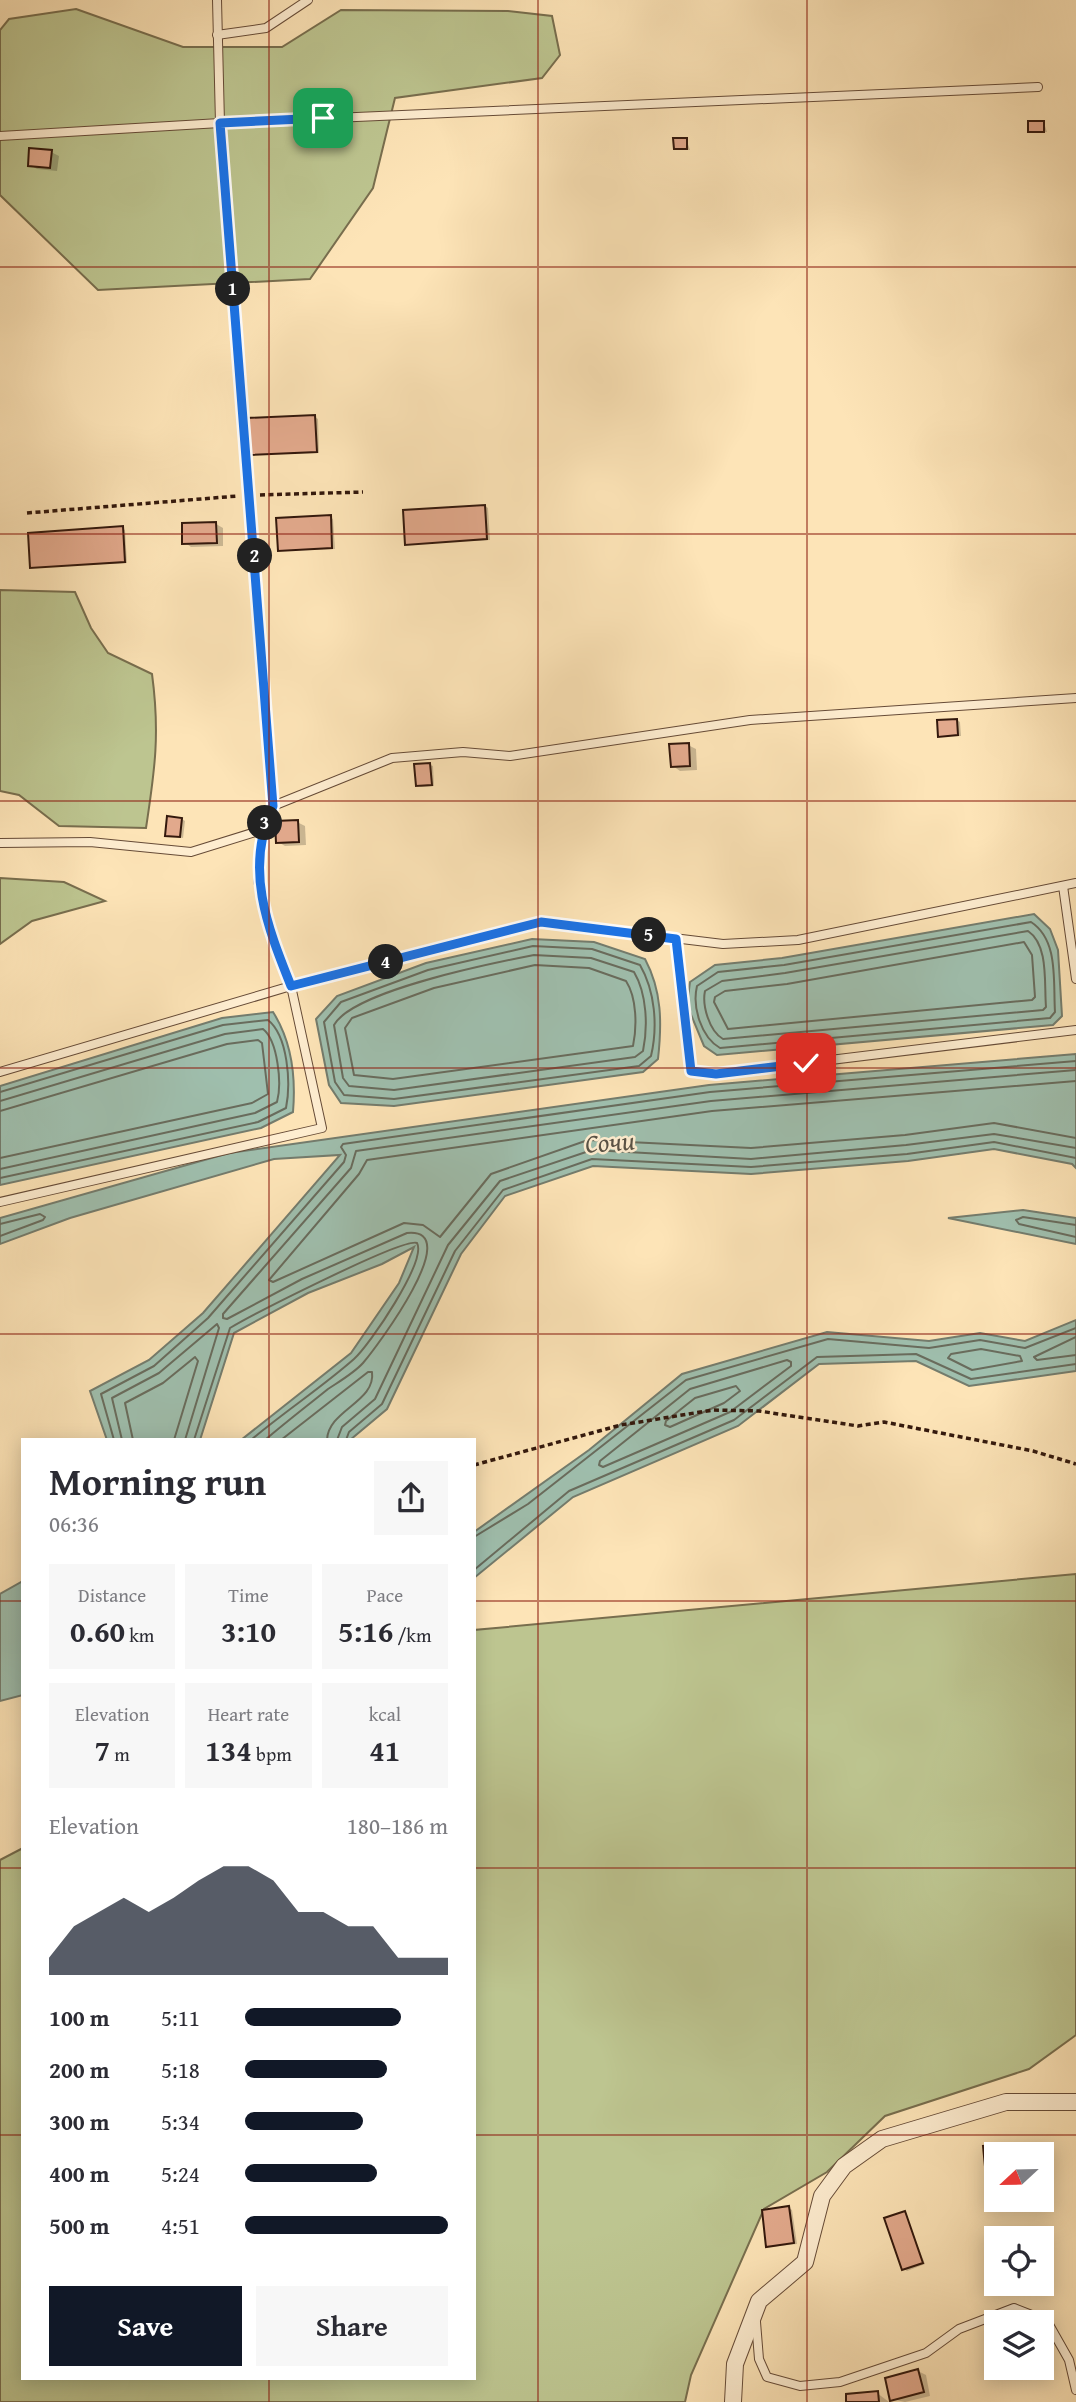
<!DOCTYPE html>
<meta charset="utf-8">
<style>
body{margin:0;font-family:"Gentium Book Plus",serif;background:#f7f7f7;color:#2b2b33;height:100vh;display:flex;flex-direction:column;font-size:26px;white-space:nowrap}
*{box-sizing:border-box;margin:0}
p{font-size:23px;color:#7c7c81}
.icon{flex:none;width:38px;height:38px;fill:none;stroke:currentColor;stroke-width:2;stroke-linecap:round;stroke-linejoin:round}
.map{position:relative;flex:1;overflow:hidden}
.panel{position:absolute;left:21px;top:1438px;width:455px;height:942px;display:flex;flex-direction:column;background:#fff;border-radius:0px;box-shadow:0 4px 18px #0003}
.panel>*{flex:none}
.needle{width:46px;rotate:248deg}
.fabs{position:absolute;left:984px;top:2142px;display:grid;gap:14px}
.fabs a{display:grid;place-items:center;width:70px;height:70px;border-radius:0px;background:#fff;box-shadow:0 4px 18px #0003;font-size:35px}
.pin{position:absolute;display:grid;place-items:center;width:60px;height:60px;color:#fff;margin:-30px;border-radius:14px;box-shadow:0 4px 10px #0006}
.km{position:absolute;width:35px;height:35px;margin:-18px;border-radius:50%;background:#222;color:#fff;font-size:19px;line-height:35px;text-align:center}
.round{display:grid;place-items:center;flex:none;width:74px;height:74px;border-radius:0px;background:#f7f7f7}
.overview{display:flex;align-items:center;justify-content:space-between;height:119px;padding:0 28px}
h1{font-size:38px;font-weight:700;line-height:52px}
.metrics{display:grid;grid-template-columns:repeat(3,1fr);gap:10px;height:119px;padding:7px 28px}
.metrics div{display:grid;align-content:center;border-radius:0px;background:#f7f7f7;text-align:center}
.metrics b{font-size:30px;font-weight:700}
.metrics small{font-size:19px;font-weight:400}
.metrics p{font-size:19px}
.chart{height:196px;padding:14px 28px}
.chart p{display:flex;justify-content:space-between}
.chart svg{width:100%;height:126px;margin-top:7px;fill:#111827;opacity:.7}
.button{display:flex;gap:14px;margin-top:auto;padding:14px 28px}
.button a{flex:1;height:80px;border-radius:0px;background:#111827;color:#fff;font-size:28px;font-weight:700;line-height:80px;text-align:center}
.button a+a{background:#f7f7f7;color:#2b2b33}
ul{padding:0 28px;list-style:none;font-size:23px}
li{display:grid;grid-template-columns:112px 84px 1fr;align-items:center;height:52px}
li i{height:18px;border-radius:9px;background:#111827}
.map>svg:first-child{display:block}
.green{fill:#bdc590;stroke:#786e4e;stroke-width:2}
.water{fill:#9fbfae;stroke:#747c6d;stroke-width:2}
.shadow{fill:#0003}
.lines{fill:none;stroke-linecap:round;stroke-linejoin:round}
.shore{stroke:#696c5d;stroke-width:2}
.building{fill:#e2a98c;stroke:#33180c;stroke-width:2}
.service-casing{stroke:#664b37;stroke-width:10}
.minor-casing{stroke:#664b37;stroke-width:18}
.path{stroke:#33180c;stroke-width:3.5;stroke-dasharray:5 3.5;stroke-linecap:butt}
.service{stroke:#feedd0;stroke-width:8}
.minor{stroke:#feedd0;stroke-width:16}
.route-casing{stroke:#fff;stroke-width:14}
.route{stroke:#1a73e8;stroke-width:9}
.grid{fill:none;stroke:#8f2418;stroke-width:2;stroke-opacity:0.55}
.labels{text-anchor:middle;stroke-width:5;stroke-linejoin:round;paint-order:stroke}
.water-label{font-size:26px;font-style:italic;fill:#595245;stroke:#feedd0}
</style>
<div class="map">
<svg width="1076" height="2402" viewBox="0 0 1076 2402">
<rect width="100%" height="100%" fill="#fde4b7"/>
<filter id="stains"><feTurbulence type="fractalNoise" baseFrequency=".00286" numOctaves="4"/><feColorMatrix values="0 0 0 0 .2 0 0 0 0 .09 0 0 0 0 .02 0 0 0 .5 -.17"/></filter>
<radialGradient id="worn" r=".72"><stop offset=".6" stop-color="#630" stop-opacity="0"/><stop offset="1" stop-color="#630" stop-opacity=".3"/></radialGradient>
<g class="green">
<polygon points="76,9 183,47 282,47 341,10 508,11 552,16 560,55 542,78 395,98 373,188 310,279 98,290 0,195 0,30 9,19"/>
<path d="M 0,590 L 75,592 L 91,628 L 108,653 L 152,674 C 160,733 155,769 146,828 L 59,826 L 19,795 L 0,791 Z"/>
<polygon points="0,878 64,882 105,901 32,921 0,944"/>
<polygon points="1076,1574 1076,2035 1029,2069 885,2116 827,2172 764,2209 691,2375 685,2402 0,2402 0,1860 23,1848 23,2378 474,2378 474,1630"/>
</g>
<g class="water">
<polygon points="1034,914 1050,929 1058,950 1062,1016 1053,1025 717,1055 704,1046 687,1005 690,982 715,965 782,958"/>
<path d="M 532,939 L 594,942 L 645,959 C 662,991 662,1023 658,1059 L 643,1072 L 394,1106 L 341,1103 L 329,1085 L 316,1019 L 337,996 L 426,963 Z"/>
<path d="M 273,1012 C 292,1042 296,1077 293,1112 L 261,1128 L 0,1185 L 0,1086 L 222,1018 Z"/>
<polygon points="1076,1054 1076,1168 1072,1164 994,1149 908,1161 751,1174 593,1166 505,1196 461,1254 387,1409 350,1440 241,1440 351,1353 399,1283 414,1247 382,1264 308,1293 234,1333 200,1440 107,1440 90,1391 149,1360 203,1313 340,1155 274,1159 70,1218 0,1244 0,1218 229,1153 709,1085"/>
<polygon points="1023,1210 1076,1218 1076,1244 948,1218"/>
<polygon points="1076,1320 1076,1371 969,1386 916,1361 819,1364 738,1426 573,1497 474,1578 474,1532 589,1450 682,1374 827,1332 929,1341 980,1333 1025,1341"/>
<polygon points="23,1581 23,1695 0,1701 0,1594"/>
</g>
<g class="shadow">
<polygon points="1044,123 1047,132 1030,131"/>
<polygon points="686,139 690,150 675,148"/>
<polygon points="51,152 59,156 57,171 37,169 30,165"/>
<polygon points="315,417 318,419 319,453 250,454"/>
<polygon points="485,506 488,508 490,540 407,543"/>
<polygon points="330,517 333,519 335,549 279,550"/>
<polygon points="216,524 223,528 223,546 191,547 184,542"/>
<polygon points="122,528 125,530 127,563 32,567"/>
<polygon points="957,720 960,722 961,736 940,736"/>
<polygon points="688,745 696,749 697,770 680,771 673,766"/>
<polygon points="430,765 433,766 434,786 421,787 418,785"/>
<polygon points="182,819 185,821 183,838 167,835"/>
<polygon points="297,822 305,826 306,845 285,846 278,842"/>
<polygon points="1017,2145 1024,2149 1025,2154 996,2154 996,2180 988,2176 985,2148"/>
<polygon points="789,2208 792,2210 797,2244 771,2247 768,2246"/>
<polygon points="905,2213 925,2264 907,2271 904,2269"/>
<polygon points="918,2371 926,2375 930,2396 905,2402 891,2399"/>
<polygon points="877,2393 889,2402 848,2402"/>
</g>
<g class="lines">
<g class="shore">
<path d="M 1031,922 C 1059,940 1053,982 1055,1012 L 1050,1018 L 720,1048 C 701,1037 692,1007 697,986 L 718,972 L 784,965 Z"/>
<path d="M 1028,931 C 1049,945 1044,984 1046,1007 L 1043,1010 L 723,1039 C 709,1031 702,1005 705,991 L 722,981 L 785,973 Z"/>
<polygon points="1024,942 1032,955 1035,997 1032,1000 728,1029 714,1002 715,997 725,991 787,984"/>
<path d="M 533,946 L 592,949 L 640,965 C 655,991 658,1026 651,1056 L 639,1066 L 394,1099 L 344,1095 L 335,1082 L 324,1022 L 341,1002 L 428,970 Z"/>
<path d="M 534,955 L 591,958 L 634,972 C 647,994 648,1027 643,1051 L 635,1057 L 394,1090 L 349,1086 L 343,1078 L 334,1025 C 353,991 493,963 534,955 Z"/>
<path d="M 535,965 L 589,968 L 626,981 C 637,998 637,1027 633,1046 L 393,1079 L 354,1075 L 345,1028 L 352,1018 L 434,988 Z"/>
<polyline points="1076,1081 712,1111 367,1160 359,1174 269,1280 273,1282 404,1223 423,1225 440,1237 491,1174 588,1140 751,1148 905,1135 994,1123 1076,1138"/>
<path d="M 0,1092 L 223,1025 L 268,1020 C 288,1036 291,1083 286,1108 L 258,1122 L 0,1178"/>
<path d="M 0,1101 L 225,1034 L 263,1029 C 278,1041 282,1084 277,1102 L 255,1113 L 0,1169"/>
<polyline points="0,1111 227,1044 258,1040 262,1043 268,1094 252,1103 0,1158"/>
<polyline points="0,1224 40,1214 45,1217 43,1220 0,1236"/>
<polyline points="1076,1225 1023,1217 1016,1220 1019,1224 1076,1237"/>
<polyline points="1076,1337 1034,1357 1037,1360 1076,1355"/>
<polygon points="981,1349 1020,1356 1022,1361 972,1370 948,1358 951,1354"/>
<polygon points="787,1360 791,1362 791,1366 730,1412 603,1467 599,1465 600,1461 690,1389"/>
<polygon points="736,1386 740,1391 724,1403 670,1427 665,1425 666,1421 695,1398"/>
<polyline points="114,1440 101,1394 154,1366 208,1318 344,1162 346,1155 341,1147 343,1144 710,1092 1076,1061"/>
<polyline points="122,1440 112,1398 159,1373 217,1324 219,1328 185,1440"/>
<polyline points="133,1440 125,1403 163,1383 195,1357 198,1361 174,1440"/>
<path d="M 194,1440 L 230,1328 C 252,1315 404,1237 417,1243 C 427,1261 369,1346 354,1359 C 321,1388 284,1412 251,1440"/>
<path d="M 265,1440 C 286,1422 307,1406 328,1389 C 340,1381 354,1373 363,1363 C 376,1348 467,1227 407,1233 L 302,1279 L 227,1319 L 223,1318 L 223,1314 L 351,1168 L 356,1151 L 711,1101 L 1076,1070"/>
<path d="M 281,1440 L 368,1372 L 372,1372 C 376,1402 328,1410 327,1440"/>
<polyline points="337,1440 342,1427 375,1399 448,1245 500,1181 592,1150 751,1159 906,1145 994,1134 1076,1148"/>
<polyline points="346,1440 349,1432 382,1404 455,1251 503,1190 592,1159 751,1167 907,1154 994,1142 1076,1158"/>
<polyline points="474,1537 528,1504 686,1380 828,1339 929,1348 980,1340 1025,1348 1076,1328"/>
<polyline points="474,1570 569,1491 734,1420 817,1357 916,1354 971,1379 1076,1364"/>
</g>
</g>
<g class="building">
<rect x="1028" y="121" width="16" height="11"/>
<polygon points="673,138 687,138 687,149 674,149"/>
<polygon points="29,148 52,150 50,168 28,166"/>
<polygon points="315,415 317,452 249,455 247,418"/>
<polygon points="485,505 487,539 405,545 403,510"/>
<polygon points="331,515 332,548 278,551 276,518"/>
<polygon points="216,522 217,543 182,544 182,523"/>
<polygon points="123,526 125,562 30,568 28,533"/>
<polygon points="957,719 958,735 938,737 937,720"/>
<polygon points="689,743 690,766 671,767 669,744"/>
<polygon points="430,763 432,785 416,786 414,764"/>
<polygon points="167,816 182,818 180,837 165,836"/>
<polygon points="298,820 299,842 276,843 275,821"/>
<polygon points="1017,2143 1018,2154 996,2154 996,2176 986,2177 983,2146"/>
<polygon points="789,2206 794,2243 766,2247 762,2210"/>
<polygon points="905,2211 923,2263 902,2270 884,2218"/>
<polygon points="918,2369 924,2392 890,2401 885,2378"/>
<polygon points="878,2391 879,2402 846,2402 846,2394"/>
</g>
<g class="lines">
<defs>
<g id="service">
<polyline points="217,35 266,28 308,0"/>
<polyline points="0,136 220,123 1038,87"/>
<polyline points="273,806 392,758 463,752 510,756 750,720 1076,698"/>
<polyline points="0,843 90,842 191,852 262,830 273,806 220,123 217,0"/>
<polyline points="1063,886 1076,979"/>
<polyline points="676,938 691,1071 716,1074 1076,1030"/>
<polyline points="0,1072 291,986 278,955 258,881 262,830"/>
<polyline points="0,1202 322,1128 291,986 541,922 723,944 798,940 1076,883"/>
<polyline points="756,2322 759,2359 767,2377 800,2386 840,2382 926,2353 959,2329 1014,2308 1047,2321 1069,2360 1076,2390"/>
</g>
<polyline id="minor" points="733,2402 735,2364 759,2301 805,2262 822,2196 844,2166 882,2139 1006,2102 1076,2102"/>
</defs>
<use href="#service" class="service-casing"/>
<use href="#minor" class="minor-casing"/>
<g class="path">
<polyline points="260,495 363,492"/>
<polyline points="27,513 238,496"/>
<polyline points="474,1465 621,1425 713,1410 759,1411 858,1426 884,1422 1033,1451 1076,1464"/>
</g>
<use href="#service" class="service"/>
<use href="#minor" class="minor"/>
</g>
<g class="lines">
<defs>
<path id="route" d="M 323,118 L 220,123 L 273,806 C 244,868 267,926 291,986 L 541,922 L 676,939 L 691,1071 L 716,1074 L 806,1063"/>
</defs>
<use href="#route" class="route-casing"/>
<use href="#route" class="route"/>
</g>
<path class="grid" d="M 269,0 L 269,1440M 538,0 L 538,2402M 807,0 L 807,2402M 0,267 L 1076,267M 0,534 L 1076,534M 0,801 L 1076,801M 0,1068 L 1076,1068M 0,1334 L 1076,1334M 0,1601 L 23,1601M 474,1601 L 1076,1601M 0,1868 L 23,1868M 474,1868 L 1076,1868M 0,2135 L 23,2135M 474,2135 L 1076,2135M 269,2378 L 269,2402"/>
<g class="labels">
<g class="water-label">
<text transform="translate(610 1142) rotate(-4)" y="9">Сочи</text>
</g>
</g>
<rect width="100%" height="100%" filter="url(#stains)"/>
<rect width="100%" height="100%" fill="url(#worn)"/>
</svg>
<div class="fabs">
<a><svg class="needle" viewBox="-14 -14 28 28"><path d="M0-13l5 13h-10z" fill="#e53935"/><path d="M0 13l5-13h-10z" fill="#7c7c81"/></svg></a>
<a><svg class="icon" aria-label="locate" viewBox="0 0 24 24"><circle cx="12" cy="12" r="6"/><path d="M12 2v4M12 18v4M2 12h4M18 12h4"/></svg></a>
<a><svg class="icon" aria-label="layers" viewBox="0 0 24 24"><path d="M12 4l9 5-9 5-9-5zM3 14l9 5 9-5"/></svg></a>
</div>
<div class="pin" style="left:323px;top:118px;background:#1e9e55"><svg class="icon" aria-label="arrive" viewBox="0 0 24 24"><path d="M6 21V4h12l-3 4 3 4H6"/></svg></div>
<div class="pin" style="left:806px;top:1063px;background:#d93025"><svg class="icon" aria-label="check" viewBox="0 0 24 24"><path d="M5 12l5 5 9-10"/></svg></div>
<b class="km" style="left:233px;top:289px">1</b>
<b class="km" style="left:255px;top:556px">2</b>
<b class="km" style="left:265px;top:823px">3</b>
<b class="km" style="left:386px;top:962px">4</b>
<b class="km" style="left:649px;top:935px">5</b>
<section class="panel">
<div class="overview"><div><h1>Morning run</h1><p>06:36</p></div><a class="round"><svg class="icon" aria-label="share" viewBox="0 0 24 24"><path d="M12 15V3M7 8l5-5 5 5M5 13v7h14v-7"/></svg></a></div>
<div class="metrics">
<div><p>Distance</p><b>0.60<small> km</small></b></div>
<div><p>Time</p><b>3:10</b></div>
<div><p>Pace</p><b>5:16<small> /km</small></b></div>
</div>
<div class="metrics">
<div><p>Elevation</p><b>7<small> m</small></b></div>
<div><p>Heart rate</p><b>134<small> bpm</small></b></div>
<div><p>kcal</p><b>41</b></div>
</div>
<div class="chart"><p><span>Elevation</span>180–186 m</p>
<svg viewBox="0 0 160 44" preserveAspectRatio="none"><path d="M0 44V38L10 27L20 22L30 17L40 22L50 17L60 11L70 6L80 6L90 11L100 22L110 22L120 27L130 27L140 38L150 38L160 38V44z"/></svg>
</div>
<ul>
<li><b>100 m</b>5:11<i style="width:77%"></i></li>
<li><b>200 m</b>5:18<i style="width:70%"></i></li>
<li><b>300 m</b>5:34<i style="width:58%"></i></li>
<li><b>400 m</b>5:24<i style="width:65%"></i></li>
<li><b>500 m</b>4:51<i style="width:100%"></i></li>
</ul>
<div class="button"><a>Save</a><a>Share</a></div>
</section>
</div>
